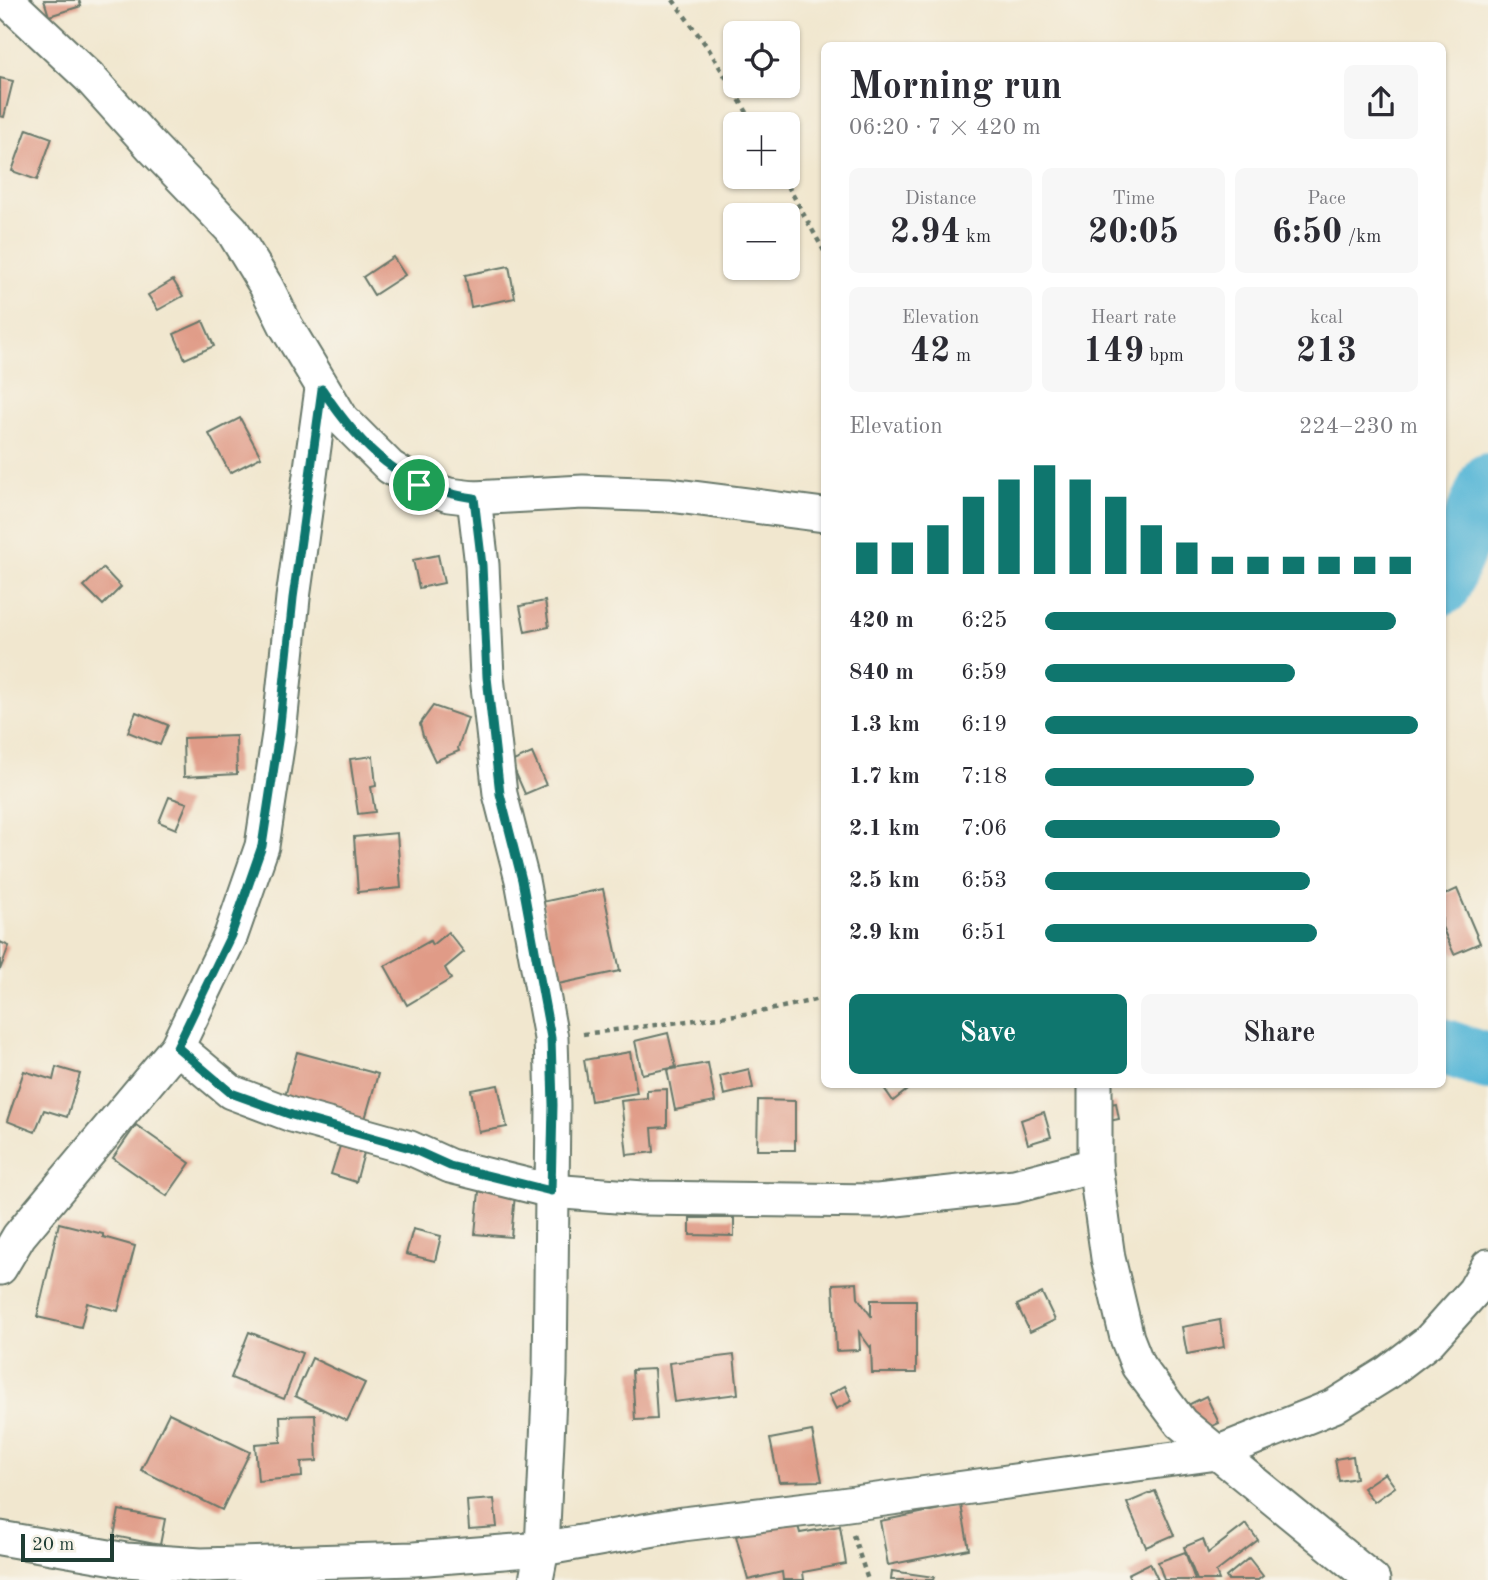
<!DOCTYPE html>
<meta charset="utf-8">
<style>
body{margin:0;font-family:"Old Standard TT",serif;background:#f7f7f7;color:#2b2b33;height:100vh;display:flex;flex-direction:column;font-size:26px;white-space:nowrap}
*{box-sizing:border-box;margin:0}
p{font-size:23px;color:#7c7c81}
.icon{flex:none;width:38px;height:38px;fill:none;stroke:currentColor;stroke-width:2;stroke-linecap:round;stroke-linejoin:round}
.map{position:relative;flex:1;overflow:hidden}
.drawer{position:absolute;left:821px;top:42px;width:625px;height:1046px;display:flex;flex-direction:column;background:#fff;border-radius:10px;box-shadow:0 2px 5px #0004}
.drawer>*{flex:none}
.fabs{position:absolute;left:723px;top:21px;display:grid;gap:14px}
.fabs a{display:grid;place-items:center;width:77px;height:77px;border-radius:10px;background:#fff;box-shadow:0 2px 5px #0004;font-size:35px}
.scale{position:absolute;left:21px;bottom:18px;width:93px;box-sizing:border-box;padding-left:7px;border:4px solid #1f3d34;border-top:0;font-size:19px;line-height:24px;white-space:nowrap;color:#1f3d34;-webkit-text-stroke:5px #f7f3e8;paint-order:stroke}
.pin{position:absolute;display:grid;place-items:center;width:60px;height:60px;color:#fff;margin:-30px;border:4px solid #fff;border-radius:50%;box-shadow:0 2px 7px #0007}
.round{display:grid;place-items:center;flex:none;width:74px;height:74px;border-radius:10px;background:#f7f7f7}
.summary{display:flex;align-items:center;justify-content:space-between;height:119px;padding:0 28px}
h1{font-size:38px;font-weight:800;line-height:52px}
.figures{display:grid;grid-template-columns:repeat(3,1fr);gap:10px;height:119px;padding:7px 28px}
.figures div{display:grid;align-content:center;border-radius:10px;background:#f7f7f7;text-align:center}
.figures b{font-size:35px;font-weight:800}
.figures small{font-size:19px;font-weight:400}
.figures p{font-size:19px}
.chart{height:196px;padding:14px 28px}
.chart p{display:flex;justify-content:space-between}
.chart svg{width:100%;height:126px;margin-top:7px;stroke:#0f766e;stroke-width:6}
.action{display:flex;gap:14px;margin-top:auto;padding:14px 28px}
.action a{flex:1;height:80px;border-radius:10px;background:#0f766e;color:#fff;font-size:28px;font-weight:800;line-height:80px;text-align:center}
.action a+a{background:#f7f7f7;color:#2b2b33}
ul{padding:0 28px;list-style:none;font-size:23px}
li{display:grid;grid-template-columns:112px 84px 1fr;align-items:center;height:52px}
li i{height:18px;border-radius:9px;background:#0f766e}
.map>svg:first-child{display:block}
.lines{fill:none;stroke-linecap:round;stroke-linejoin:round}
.river{stroke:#59b7d7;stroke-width:56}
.building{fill:#e09b87}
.minor-casing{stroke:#68786a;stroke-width:37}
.path{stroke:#68786a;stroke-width:4.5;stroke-dasharray:5 5;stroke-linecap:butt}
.minor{stroke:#fff;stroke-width:33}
.route-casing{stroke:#fff;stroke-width:14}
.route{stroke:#0f766e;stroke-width:9}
</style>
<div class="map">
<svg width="1488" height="1580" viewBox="0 0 1488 1580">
<rect width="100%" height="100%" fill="#f7f3e8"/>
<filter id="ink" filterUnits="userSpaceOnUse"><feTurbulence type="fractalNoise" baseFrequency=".0143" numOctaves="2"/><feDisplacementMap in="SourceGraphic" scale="14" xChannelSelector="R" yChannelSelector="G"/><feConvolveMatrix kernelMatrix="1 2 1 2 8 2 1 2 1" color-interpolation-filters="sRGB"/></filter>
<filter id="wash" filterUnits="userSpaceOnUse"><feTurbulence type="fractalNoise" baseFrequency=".00686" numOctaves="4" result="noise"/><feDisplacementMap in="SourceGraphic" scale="28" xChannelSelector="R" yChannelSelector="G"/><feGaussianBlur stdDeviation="1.57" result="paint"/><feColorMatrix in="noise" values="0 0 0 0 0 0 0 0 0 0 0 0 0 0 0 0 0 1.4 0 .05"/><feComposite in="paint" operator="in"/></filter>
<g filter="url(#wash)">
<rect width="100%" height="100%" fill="#f1e7cf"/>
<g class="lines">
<g class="river">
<polyline points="1442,588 1488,481"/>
<polyline points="1442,1046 1488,1062"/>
</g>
</g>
<g id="blocks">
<g class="building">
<polygon points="44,0 79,0 81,6 49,16"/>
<polygon points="0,78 13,81 4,117 0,116"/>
<polygon points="27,129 52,138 37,180 12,171"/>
<polygon points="393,257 405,275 374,295 363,277"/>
<polygon points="509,266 515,298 471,307 465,275"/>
<polygon points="173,280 183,296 158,310 148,295"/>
<polygon points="203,321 214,346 185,359 174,334"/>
<polygon points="240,418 261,457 230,473 209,434"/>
<polygon points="438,555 444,583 419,588 413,560"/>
<polygon points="103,568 121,587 103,605 84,586"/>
<polygon points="545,601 549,627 525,632 520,606"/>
<polygon points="433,706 468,718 458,748 459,751 435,761 423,736 420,724"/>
<polygon points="136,712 168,725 160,745 128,732"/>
<polygon points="236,736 237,774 184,777 183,738"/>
<polygon points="532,753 546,785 525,794 511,762"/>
<polygon points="373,756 376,786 371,787 375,812 358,814 350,759"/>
<polygon points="169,797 187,803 176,829 159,822"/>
<polygon points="397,833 401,888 358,892 354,837"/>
<polygon points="603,889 620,971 558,984 542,902"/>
<polygon points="1457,889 1480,943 1454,954 1442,927 1442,896"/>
<polygon points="448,932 464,952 445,968 451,979 407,1005 385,966 430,941 432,945"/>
<polygon points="0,942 9,946 0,970"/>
<polygon points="668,1033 676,1067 642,1074 635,1041"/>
<polygon points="297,1052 378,1074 363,1126 283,1104"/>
<polygon points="630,1052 637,1093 591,1101 584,1060"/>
<polygon points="708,1063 715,1102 675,1110 667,1070"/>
<polygon points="56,1067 80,1074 67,1117 44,1110 35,1132 7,1121 24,1071 53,1080"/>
<polygon points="749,1069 753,1088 724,1095 720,1076"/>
<polygon points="498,1085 507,1127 479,1132 471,1090"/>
<polygon points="882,1085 910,1085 911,1087 893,1101"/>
<polygon points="667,1089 667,1127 652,1128 654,1152 627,1155 621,1101 647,1098 647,1090"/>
<polygon points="758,1100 795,1101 795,1150 757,1150"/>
<polygon points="1116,1103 1119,1119 1099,1123 1096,1107"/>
<polygon points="1044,1112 1051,1137 1028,1144 1021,1120"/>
<polygon points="136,1125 190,1163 167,1196 113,1158"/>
<polygon points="340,1146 364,1153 356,1182 331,1174"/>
<polygon points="480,1181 516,1184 511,1237 475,1234"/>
<polygon points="690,1218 734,1218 734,1236 690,1235"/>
<polygon points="59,1223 103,1234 103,1237 135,1246 118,1311 87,1303 81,1327 37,1317"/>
<polygon points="413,1229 441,1236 435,1261 406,1254"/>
<polygon points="857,1283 858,1298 871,1316 871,1300 916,1300 916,1373 872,1373 871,1346 870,1347 859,1332 860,1350 836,1351 833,1284"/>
<polygon points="1042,1293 1055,1320 1030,1332 1017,1305"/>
<polygon points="1220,1320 1224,1347 1187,1354 1182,1327"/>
<polygon points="249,1332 302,1353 284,1399 231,1378"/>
<polygon points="734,1355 738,1394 674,1402 669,1363"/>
<polygon points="312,1358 365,1383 347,1421 295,1396"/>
<polygon points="654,1369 657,1419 635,1420 632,1370"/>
<polygon points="845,1386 852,1401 836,1409 829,1395"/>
<polygon points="1206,1396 1219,1423 1199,1432 1186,1406"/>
<polygon points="169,1413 250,1452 222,1510 141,1470"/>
<polygon points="315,1415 317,1461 301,1462 302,1477 258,1481 255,1444 281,1442 280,1416"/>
<polygon points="812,1431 822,1481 779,1482 770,1439"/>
<polygon points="1353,1456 1356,1478 1339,1481 1335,1459"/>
<polygon points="1385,1473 1395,1487 1374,1502 1363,1488"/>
<polygon points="1155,1491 1174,1535 1146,1547 1127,1503"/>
<polygon points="494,1499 497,1527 469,1529 467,1501"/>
<polygon points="961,1505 969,1549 888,1565 880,1521"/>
<polygon points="119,1510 165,1519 160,1545 114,1536"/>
<polygon points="796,1519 800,1533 840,1526 846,1564 803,1572 804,1580 783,1580 782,1572 748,1580 736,1536"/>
<polygon points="1246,1524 1258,1540 1216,1572 1219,1580 1197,1580 1184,1547 1203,1539 1208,1553"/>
<polygon points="1185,1552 1195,1580 1164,1580 1158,1562"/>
<polygon points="1249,1558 1263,1576 1258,1580 1228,1580 1226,1577"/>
<polygon points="1150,1563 1158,1580 1131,1580 1128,1574"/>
<polygon points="892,1571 934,1577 933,1580 891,1580"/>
</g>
</g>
</g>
<g filter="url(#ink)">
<use href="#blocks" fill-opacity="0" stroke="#68786a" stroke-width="2"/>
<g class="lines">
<defs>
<g id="minor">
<polyline points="7,0 89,77 151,146 232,230 266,286 286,326 342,419 390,467 419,485 449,495 474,498 583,492 670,495 824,515"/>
<polyline points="474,498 482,565 487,677 500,794 522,880 551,1038 553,1105 550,1375 542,1549 536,1580"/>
<polyline points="177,1047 231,1092 292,1115 410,1148 450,1166 551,1191 643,1198 878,1201 1015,1186 1095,1165"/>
<polyline points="1095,1085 1095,1165 1108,1258 1127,1338 1138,1366 1181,1423 1373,1580"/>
<polyline points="0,1268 19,1236 177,1047 231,935 262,846 279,734 293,598 322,389"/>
<polyline points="0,1538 126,1560 201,1565 414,1559 542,1549 683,1524 841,1505 1217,1453 1334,1406 1387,1373 1429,1341 1474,1291 1488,1266"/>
</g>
</defs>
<use href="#minor" class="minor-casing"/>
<g class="path">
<polyline points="673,0 708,48 754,124"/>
<polyline points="783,177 824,251"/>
<polyline points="583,1034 760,1012 824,998"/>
<polyline points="853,1535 868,1580"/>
</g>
<use href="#minor" class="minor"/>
</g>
</g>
<g class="lines" filter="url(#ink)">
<defs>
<path id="route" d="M 322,389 C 362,449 401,488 474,498 L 482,565 L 487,677 L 500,794 L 522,880 L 551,1038 L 553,1105 L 551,1191 L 450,1166 L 410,1148 L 292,1115 L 231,1093 L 177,1047 L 231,935 L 262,846 L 279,734 L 293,598 Z"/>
</defs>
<use href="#route" class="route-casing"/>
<use href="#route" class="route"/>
</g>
</svg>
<div class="fabs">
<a><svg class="icon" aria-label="locate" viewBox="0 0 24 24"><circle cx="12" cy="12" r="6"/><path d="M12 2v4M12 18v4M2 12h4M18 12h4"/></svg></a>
<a>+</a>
<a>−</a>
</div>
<div class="scale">20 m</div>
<div class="pin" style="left:419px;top:485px;background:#1e9e55"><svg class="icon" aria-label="arrive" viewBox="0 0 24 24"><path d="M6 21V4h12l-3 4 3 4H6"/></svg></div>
<section class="drawer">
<div class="summary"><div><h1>Morning run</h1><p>06:20 · 7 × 420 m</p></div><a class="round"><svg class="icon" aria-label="share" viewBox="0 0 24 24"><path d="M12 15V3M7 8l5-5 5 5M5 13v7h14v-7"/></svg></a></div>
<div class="figures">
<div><p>Distance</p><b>2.94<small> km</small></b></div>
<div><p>Time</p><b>20:05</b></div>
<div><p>Pace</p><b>6:50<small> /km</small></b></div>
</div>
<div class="figures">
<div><p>Elevation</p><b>42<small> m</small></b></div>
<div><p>Heart rate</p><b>149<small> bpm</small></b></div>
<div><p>kcal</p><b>213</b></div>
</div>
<div class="chart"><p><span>Elevation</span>224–230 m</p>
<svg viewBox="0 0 160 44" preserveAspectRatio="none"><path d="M5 44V33M15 44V33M25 44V27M35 44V17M45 44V11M55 44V6M65 44V11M75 44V17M85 44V27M95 44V33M105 44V38M115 44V38M125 44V38M135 44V38M145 44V38M155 44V38"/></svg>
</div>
<ul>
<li><b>420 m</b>6:25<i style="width:94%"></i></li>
<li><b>840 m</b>6:59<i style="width:67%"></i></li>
<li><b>1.3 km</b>6:19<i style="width:100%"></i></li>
<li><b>1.7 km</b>7:18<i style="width:56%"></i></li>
<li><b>2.1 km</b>7:06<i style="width:63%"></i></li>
<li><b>2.5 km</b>6:53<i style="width:71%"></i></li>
<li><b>2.9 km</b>6:51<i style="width:73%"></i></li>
</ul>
<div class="action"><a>Save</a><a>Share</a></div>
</section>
</div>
